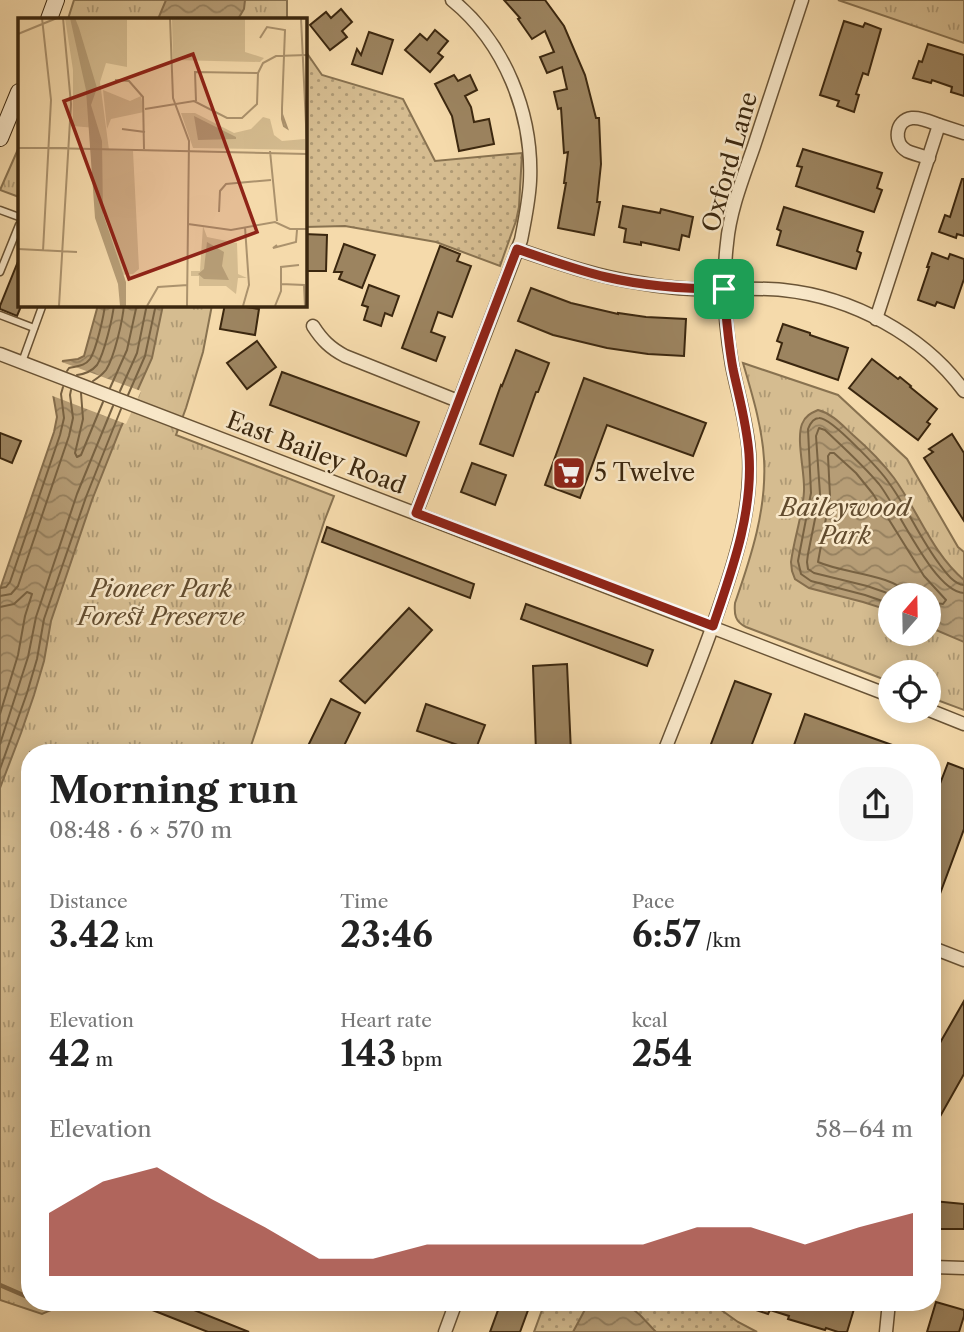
<!DOCTYPE html>
<meta charset="utf-8">
<style>
body{margin:0;font-family:"Libre Caslon Text",serif;background:#f6f6f6;color:#222;height:100vh;display:flex;flex-direction:column;font-size:26px;white-space:nowrap}
*{box-sizing:border-box;margin:0}
p{font-size:23px;color:#767676}
.icon{flex:none;width:38px;height:38px;fill:none;stroke:currentColor;stroke-width:2;stroke-linecap:round;stroke-linejoin:round}
.map{position:relative;flex:1;overflow:hidden}
.panel{position:absolute;left:21px;top:744px;width:920px;height:567px;display:flex;flex-direction:column;background:#fff;border-radius:28px;box-shadow:0 4px 18px #0003}
.panel>*{flex:none}
.needle{width:46px;rotate:20deg}
.fabs{position:absolute;left:878px;top:583px;display:grid;gap:14px}
.fabs a{display:grid;place-items:center;width:63px;height:63px;border-radius:50%;background:#fff;box-shadow:0 4px 18px #0003;font-size:35px}
.pin{position:absolute;display:grid;place-items:center;width:60px;height:60px;color:#fff;margin:-30px;border-radius:14px;box-shadow:0 4px 10px #0006}
.round{display:grid;place-items:center;flex:none;width:74px;height:74px;border-radius:28px;background:#f6f6f6}
.summary{display:flex;align-items:center;justify-content:space-between;height:119px;padding:0 28px}
h1{font-size:38px;font-weight:800;line-height:52px}
.stats{display:grid;grid-template-columns:repeat(3,1fr);gap:10px;height:119px;padding:7px 28px}
.stats div{display:grid;align-content:center}
.stats b{font-size:35px;font-weight:800}
.stats small{font-size:19px;font-weight:400}
.stats p{font-size:19px}
.chart{height:196px;padding:14px 28px}
.chart p{display:flex;justify-content:space-between}
.chart svg{width:100%;height:126px;margin-top:7px;fill:#8f2418;opacity:.7}
.map>svg:first-child{display:block}
.grass{fill:url(#grass-dots);stroke:#887250;stroke-width:2}
.park{fill:url(#park-tufts);stroke:#887250;stroke-width:2;fill-rule:evenodd}
.water{fill:url(#water-waves);stroke:#856e4d;stroke-width:2}
.pier{fill:#f5daab}
.lines{fill:none;stroke-linecap:round;stroke-linejoin:round}
.shore{stroke:#786242;stroke-width:2}
.stream{stroke:#856e4d;stroke-width:4.5}
.building{fill:#9c8460;stroke:#3b270f;stroke-width:2}
.lane-casing{stroke:#6a5436;stroke-width:9}
.street-casing{stroke:#6a5436;stroke-width:15}
.secondary-casing{stroke:#3b270f;stroke-width:18}
.lane{stroke:#f8e7c8;stroke-width:6}
.street{stroke:#f8e7c8;stroke-width:12}
.secondary{stroke:#f8e7c8;stroke-width:16}
.route-casing{stroke:#fff;stroke-width:14}
.route{stroke:#8f2418;stroke-width:9}
.labels{text-anchor:middle;stroke-width:5;stroke-linejoin:round;paint-order:stroke}
.street-label{font-size:24px;fill:#3b270f;stroke:#f8e7c8}
.poi-label{font-size:24px;fill:#3b270f;stroke:#f8e7c8;text-anchor:start}
.park-label{font-size:24px;font-style:italic;fill:#624c2f;stroke:#f8e7c8}
.inset-road{fill:none;stroke:#ab926d;stroke-width:2}
.view{fill:#8f2418;fill-opacity:0.15;stroke:#8f2418;stroke-width:3.5}
.inset-edge{fill:none;stroke:#3b270f;stroke-width:3.5}
</style>
<div class="map">
<svg width="964" height="1332" viewBox="0 0 964 1332">
<defs>
<pattern id="grass-dots" width="8" height="8" patternUnits="userSpaceOnUse" patternTransform="scale(1.75)"><rect width="8" height="8" fill="#d5bc90"/><path d="M2 2h.1M6 6h.1" fill="none" stroke="#ae9974" stroke-width="1.8" stroke-linecap="round"/></pattern>
<pattern id="park-tufts" width="24" height="20" patternUnits="userSpaceOnUse" patternTransform="scale(1.75)"><rect width="24" height="20" fill="#d5bc90"/><path d="M3 7l-1-3M5 7V3M7 7l1-3M15 17l-1-3M17 17v-4M19 17l1-3" fill="none" stroke="#ae9974"/></pattern>
<pattern id="water-waves" width="16" height="10" patternUnits="userSpaceOnUse" patternTransform="scale(1.75)"><rect width="16" height="10" fill="#b69d76"/><path d="M0 5q4-4 8 0t8 0" fill="none" stroke="#95805f"/></pattern>
</defs>
<rect width="100%" height="100%" fill="#f5daab"/>
<filter id="stains"><feTurbulence type="fractalNoise" baseFrequency=".00286" numOctaves="4"/><feColorMatrix values="0 0 0 0 .2 0 0 0 0 .09 0 0 0 0 .02 0 0 0 .5 -.17"/></filter>
<radialGradient id="worn" r=".72"><stop offset=".6" stop-color="#630" stop-opacity="0"/><stop offset="1" stop-color="#630" stop-opacity=".3"/></radialGradient>
<g class="grass">
<polygon points="304,49 322,75 403,99 435,161 522,153 519,207 516,221 500,266 436,242 345,226 305,227"/>
<polygon points="545,1302 710,1302 738,1322 757,1332 534,1332"/>
</g>
<g class="park">
<polygon points="74,0 287,0 287,19 68,19"/>
<polygon points="838,0 964,0 964,43"/>
<polygon points="19,147 19,197 0,190"/>
<polygon points="130,305 212,305 203,352 186,408 176,435 334,496 324,522 249,752 30,752 30,1302 69,1302 42,1314 0,1300 0,684"/>
<path d="M 743,363 L 838,395 L 907,459 L 958,547 L 964,552 L 964,710 L 929,697 L 929,672 L 891,672 L 891,682 L 746,627 C 735,622 734,614 735,603 C 751,557 767,509 764,459 C 762,426 752,394 743,363 ZM 891,595 L 929,595 L 929,634 L 891,634 Z"/>
</g>
<g class="water">
<polygon points="166,0 245,0 244,9 238,19 158,19"/>
<polygon points="98,305 163,305 152,358 121,427 92,500 51,621 44,661 34,695 21,733 0,788 0,589 54,432 57,417 53,394 63,361 78,359 84,356"/>
<path d="M 818,410 C 833,414 842,425 853,435 C 868,448 882,462 894,478 C 918,511 932,553 964,580 L 964,642 L 929,627 L 929,595 L 891,595 L 891,611 L 863,602 L 809,588 L 795,579 L 792,571 L 791,562 C 794,538 803,514 804,491 C 805,472 796,440 802,424 C 805,416 811,413 818,410 Z"/>
<polygon points="589,1302 624,1302 640,1315 656,1332 573,1332"/>
</g>
<polygon class="pier" points="59,361 141,391 126,424 50,395"/>
<g class="lines">
<g class="shore">
<path d="M 67,371 L 69,368 C 77,366 85,366 90,359 C 96,350 104,316 105,304"/>
<path d="M 77,375 C 85,374 92,371 97,365 C 104,354 113,317 114,304"/>
<path d="M 93,381 C 98,378 102,375 106,370 C 114,358 123,320 124,304"/>
<polyline points="110,388 127,350 137,304"/>
<polyline points="120,391 137,353 147,304"/>
<polyline points="81,393 83,419 75,453 77,457 81,455 103,402"/>
<polyline points="128,395 145,356 156,304"/>
<polyline points="0,588 6,587 10,582 60,435 64,418 61,394 63,387"/>
<path d="M 893,595 L 867,586 L 814,573 L 808,569 L 807,562 L 808,554 L 820,494 L 816,436 L 819,428 L 825,430 C 844,448 863,465 879,484 C 898,508 934,592 964,593"/>
<path d="M 911,595 C 889,573 845,574 818,562 L 830,496 L 828,456 L 830,453 L 834,453 L 856,473 L 873,494 L 924,576 L 946,600 L 943,604 L 929,602"/>
<polyline points="0,596 11,594 18,586 69,436 73,418 70,395 71,390"/>
<path d="M 891,604 L 865,595 L 811,581 L 801,574 L 798,561 L 811,493 L 808,429 C 810,424 813,418 819,418 C 831,417 881,471 889,483 C 908,509 920,539 940,565 C 946,573 954,584 964,585"/>
<polyline points="0,607 14,604 27,592 32,594 25,616 18,655 0,714"/>
<polyline points="0,744 28,657 36,617 77,494 113,406"/>
<polyline points="0,769 27,693 37,659 44,619 86,497 121,409"/>
</g>
<g class="stream">
<polyline points="0,1285 30,1298"/>
<polyline points="40,1302 45,1304"/>
</g>
</g>
<g class="building">
<polygon points="504,0 545,0 564,26 585,75 596,118 599,118 601,164 597,202 600,202 594,235 558,228 566,183 564,183 568,152 564,153 561,108 558,109 554,92 567,89 562,67 547,73 540,57 554,52 545,31 532,39 518,19 520,18"/>
<polygon points="341,9 352,22 342,31 347,37 330,50 310,25 326,12 331,18"/>
<polygon points="844,21 863,27 865,23 881,29 868,75 863,73 856,94 859,95 854,112 837,106 839,101 820,95"/>
<polygon points="435,30 448,41 438,53 443,57 430,72 405,50 420,34 427,40"/>
<polygon points="369,32 393,40 382,74 352,64 357,49 361,55"/>
<polygon points="928,44 964,55 964,96 951,92 952,87 932,80 931,83 913,78 919,61 922,62"/>
<polygon points="454,75 458,81 470,75 477,90 465,96 471,107 474,122 489,119 494,144 459,151 452,116 435,84"/>
<polygon points="803,149 882,173 877,188 882,190 874,212 796,186 802,167 797,166"/>
<polygon points="962,179 964,179 964,236 957,234 956,238 939,232 945,215 950,217"/>
<polygon points="623,206 660,213 661,209 693,217 689,237 682,235 679,250 641,242 641,245 624,242 626,229 619,227"/>
<polygon points="784,207 863,232 857,251 861,253 856,269 777,245 781,231 777,229"/>
<polygon points="304,234 327,235 326,271 304,271"/>
<polygon points="344,244 375,255 362,288 339,279 342,272 334,272"/>
<polygon points="440,246 460,254 457,261 471,266 452,317 438,312 431,332 445,337 436,361 402,348"/>
<polygon points="932,253 948,259 950,254 964,259 964,279 954,308 937,302 935,306 918,300 929,267 927,267"/>
<polygon points="19,259 19,304 22,304 17,316 0,309 0,306"/>
<polygon points="369,285 399,296 392,316 385,313 381,326 364,320 368,307 362,305"/>
<polygon points="531,288 571,303 618,314 618,313 646,317 686,319 684,356 648,354 607,348 553,335 518,321"/>
<polygon points="225,304 245,304 245,307 259,309 255,335 220,329"/>
<polygon points="783,324 810,333 810,335 848,348 838,380 777,359 782,343 777,341"/>
<polygon points="257,341 276,367 247,389 227,363"/>
<polygon points="516,350 549,363 538,392 536,392 513,456 480,444 501,385 502,386"/>
<polygon points="872,359 898,379 900,377 911,386 910,387 937,409 927,422 930,424 918,440 849,388"/>
<polygon points="282,372 419,422 406,456 270,405"/>
<polygon points="584,378 706,423 693,456 607,425 580,498 545,485"/>
<polygon points="0,433 21,441 12,463 0,458"/>
<polygon points="952,434 964,453 964,521 924,458 933,452 929,449"/>
<polygon points="472,463 506,475 495,505 461,492"/>
<polygon points="327,527 474,584 470,598 322,542"/>
<polygon points="526,604 653,650 647,666 521,619"/>
<polygon points="409,608 432,630 365,703 340,681"/>
<polygon points="567,664 571,752 536,752 533,666"/>
<polygon points="735,681 771,694 749,752 708,752"/>
<polygon points="331,699 360,713 341,752 305,752"/>
<polygon points="426,704 485,725 475,751 417,731"/>
<polygon points="805,714 909,751 908,752 804,752 793,748"/>
<polygon points="948,763 964,769 964,829 934,910 933,802"/>
<polygon points="964,1001 964,1074 933,1129 933,1055"/>
<polygon points="933,1201 964,1204 964,1229 933,1229"/>
<polygon points="132,1302 174,1302 249,1332 208,1332"/>
<polygon points="501,1302 531,1302 520,1332 490,1332"/>
<polygon points="738,1302 831,1302 854,1309 847,1332 838,1332 826,1328 825,1330 788,1319 789,1316 770,1310 768,1314 738,1304"/>
<polygon points="936,1302 964,1310 964,1316 959,1332 927,1332"/>
</g>
<g class="lines">
<defs>
<g id="lane">
<polyline points="0,210 19,217"/>
<polyline points="0,272 19,225"/>
<polyline points="0,315 34,328"/>
<polyline points="22,362 43,304"/>
</g>
<g id="street">
<path d="M 929,158 C 922,156 914,154 907,151 C 893,143 895,120 912,118 C 921,117 931,122 939,125"/>
<path d="M 517,249 C 558,263 598,277 640,283 C 657,286 675,288 693,289 C 723,290 753,287 783,290 C 852,297 923,335 964,391"/>
<polyline points="876,319 939,125 964,133"/>
<path d="M 313,326 C 322,340 330,348 345,356 L 458,401"/>
<polyline points="0,354 891,696"/>
<path d="M 416,513 L 521,240 C 525,220 529,201 530,181 C 533,114 505,43 452,0"/>
<polyline points="929,710 964,724"/>
<path d="M 664,752 C 684,701 705,651 722,599 C 738,552 752,504 749,453 C 747,423 738,395 732,365 C 725,325 722,284 727,243 C 730,210 743,178 754,146 C 770,97 786,49 802,0"/>
<polyline points="933,948 964,960"/>
<polyline points="933,1267 964,1268"/>
<polyline points="445,1332 456,1302"/>
<polyline points="886,1332 889,1302"/>
</g>
<g id="secondary">
<polyline points="49,19 56,0"/>
<polyline points="0,138 19,92"/>
</g>
</defs>
<use href="#lane" class="lane-casing"/>
<use href="#street" class="street-casing"/>
<use href="#secondary" class="secondary-casing"/>
<use href="#lane" class="lane"/>
<use href="#street" class="street"/>
<use href="#secondary" class="secondary"/>
</g>
<g class="lines">
<defs>
<path id="route" d="M 517,249 C 546,259 576,270 606,277 C 644,286 685,289 724,289 C 726,316 728,342 733,369 C 739,397 747,425 749,454 C 753,514 732,570 713,626 L 416,513 Z"/>
</defs>
<use href="#route" class="route-casing"/>
<use href="#route" class="route"/>
</g>
<defs>
<symbol id="supermarket-square" viewBox="-11 -11 22 22"><rect x="-9" y="-9" width="18" height="18" rx="4" fill="#8f2418" stroke="#f8e7c8"/><path d="M-6-5.5h2.5l.6 2H6L4.5 2H-2.5L-4.4-4H-6ZM-1.5 3.2a1.3 1.3 0 1 0 .1 0ZM3 3.2a1.3 1.3 0 1 0 .1 0Z" fill="#fff"/></symbol>
</defs>
<g fill-rule="evenodd">
<use href="#supermarket-square" x="550" y="454" width="38" height="38"/>
</g>
<g class="labels">
<g class="street-label">
<text transform="translate(730 162) rotate(-74)" y="8">Oxford Lane</text>
<text transform="translate(316 453) rotate(21)" y="8">East Bailey Road</text>
</g>
<g class="poi-label">
<text x="594" y="481">5 Twelve</text>
</g>
<g class="park-label">
<text x="845" y="516">Baileywood<tspan x="845" dy="28">Park</tspan></text>
<text x="161" y="597">Pioneer Park<tspan x="161" dy="28">Forest Preserve</tspan></text>
</g>
</g>
<g transform="translate(18 18)">
<rect width="289" height="289" fill="#f5daab"/>
<path d="M 85,72 L 112,83 L 123,78 L 126,94 L 93,101 L 89,111 ZM 185,208 L 189,219 L 219,225 L 220,256 L 229,260 L 220,260 L 218,276 L 208,268 L 181,268 L 181,258 L 173,258 L 173,253 L 182,253 Z" fill="#d5bc90"/>
<path d="M 47,0 L 109,2 L 109,49 L 88,45 L 82,64 L 91,132 L 115,133 L 121,251 L 115,256 L 101,257 L 82,206 L 77,110 L 55,108 L 55,52 ZM 154,0 L 227,0 L 227,34 L 246,40 L 242,44 L 155,42 ZM 163,95 L 177,95 L 216,115 L 233,111 L 245,99 L 252,101 L 256,117 L 264,123 L 287,121 L 288,132 L 175,130 Z" fill="#d5bc90"/>
<path d="M 219,4 L 214,22 L 195,27 L 195,5 ZM 166,8 L 185,8 L 183,22 L 163,29 Z" fill="#d5bc90"/>
<path d="M 52,0 L 57,0 L 61,10 L 79,70 L 73,87 L 84,123 L 85,196 L 108,264 L 108,288 L 102,288 L 100,266 L 77,200 L 68,72 ZM 176,98 L 218,119 L 218,121 L 180,122 ZM 189,224 L 206,234 L 204,248 L 211,262 L 186,261 L 180,256 L 186,251 Z" fill="#b69d76"/>
<path class="inset-road" d="M 24,0 L 33,82 L 25,233M 152,0 L 155,80 L 171,123 L 169,288M 283,0 L 289,128M 0,16 L 39,0M 242,20 L 249,9 L 267,12 L 264,90 L 264,101 L 266,108 L 269,110 L 264,96M 0,47 L 0,130M 97,62 L 111,63 L 125,79 L 126,131M 178,83 L 177,54 L 240,55M 127,91 L 176,83 L 209,100 L 224,100 L 239,86 L 240,55 L 245,45 L 258,38 L 289,37M 104,111 L 127,114M 0,130 L 49,130M 31,130 L 289,136M 252,133 L 259,203M 201,194 L 202,173 L 208,166 L 253,162M 170,206 L 213,212 L 257,204 L 272,211 L 289,211M 259,227 L 255,230 L 278,224 L 279,212M 0,231 L 59,234M 263,266 L 286,267 L 287,288M 41,288 L 53,86 L 45,0M 129,288 L 140,269 L 170,267M 225,288 L 231,267 L 227,209M 257,288 L 263,273 L 263,249 L 281,247"/>
<path class="view" d="M 175,36 L 239,214 L 111,261 L 46,83 Z"/>
<rect width="289" height="289" class="inset-edge"/>
</g>
<rect width="100%" height="100%" filter="url(#stains)"/>
<rect width="100%" height="100%" fill="url(#worn)"/>
</svg>
<div class="fabs">
<a><svg class="needle" viewBox="-14 -14 28 28"><path d="M0-13l5 13h-10z" fill="#e53935"/><path d="M0 13l5-13h-10z" fill="#767676"/></svg></a>
<a><svg class="icon" aria-label="locate" viewBox="0 0 24 24"><circle cx="12" cy="12" r="6"/><path d="M12 2v4M12 18v4M2 12h4M18 12h4"/></svg></a>
</div>
<div class="pin" style="left:724px;top:289px;background:#1e9e55"><svg class="icon" aria-label="arrive" viewBox="0 0 24 24"><path d="M6 21V4h12l-3 4 3 4H6"/></svg></div>
<section class="panel">
<div class="summary"><div><h1>Morning run</h1><p>08:48 · 6 × 570 m</p></div><a class="round"><svg class="icon" aria-label="share" viewBox="0 0 24 24"><path d="M12 15V3M7 8l5-5 5 5M5 13v7h14v-7"/></svg></a></div>
<div class="stats">
<div><p>Distance</p><b>3.42<small> km</small></b></div>
<div><p>Time</p><b>23:46</b></div>
<div><p>Pace</p><b>6:57<small> /km</small></b></div>
</div>
<div class="stats">
<div><p>Elevation</p><b>42<small> m</small></b></div>
<div><p>Heart rate</p><b>143<small> bpm</small></b></div>
<div><p>kcal</p><b>254</b></div>
</div>
<div class="chart"><p><span>Elevation</span>58–64 m</p>
<svg viewBox="0 0 160 44" preserveAspectRatio="none"><path d="M0 44V22L10 11L20 6L30 17L40 27L50 38L60 38L70 33L80 33L90 33L100 33L110 33L120 27L130 27L140 33L150 27L160 22V44z"/></svg>
</div>
</section>
</div>
